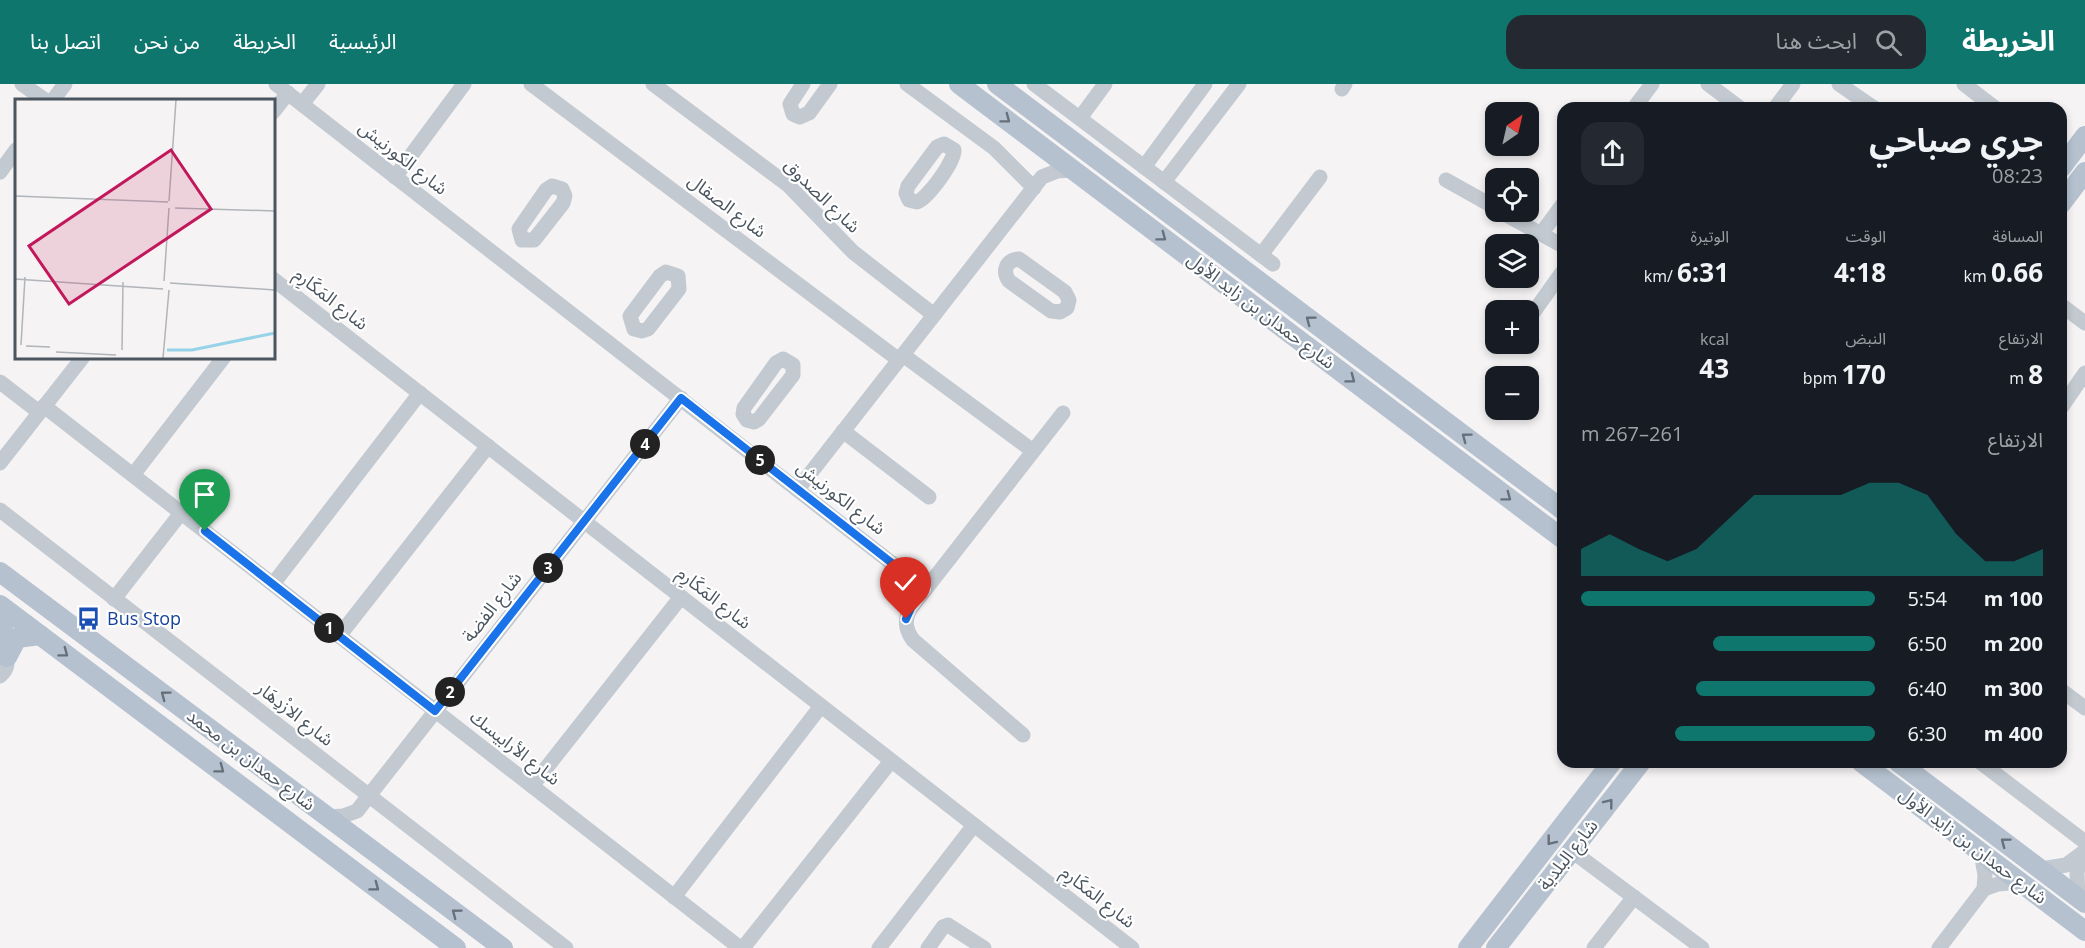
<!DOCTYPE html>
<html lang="ar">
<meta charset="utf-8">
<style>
body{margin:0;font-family:"Open Sans","Noto Sans Arabic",sans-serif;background:#242831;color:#f1f3f6;direction:rtl;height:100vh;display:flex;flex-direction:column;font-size:22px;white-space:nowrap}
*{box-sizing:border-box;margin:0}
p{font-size:20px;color:#9ea1a6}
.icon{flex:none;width:33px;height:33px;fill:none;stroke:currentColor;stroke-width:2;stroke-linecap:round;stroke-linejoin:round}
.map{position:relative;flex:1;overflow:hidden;direction:ltr}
.drawer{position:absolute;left:1557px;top:18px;width:510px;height:666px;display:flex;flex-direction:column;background:#171b24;border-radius:18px;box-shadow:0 3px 9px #0003;direction:rtl}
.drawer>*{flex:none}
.needle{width:39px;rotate:34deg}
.controls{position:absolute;left:1485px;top:18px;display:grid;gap:12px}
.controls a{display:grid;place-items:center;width:54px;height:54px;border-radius:12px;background:#171b24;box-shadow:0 3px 9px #0003;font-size:30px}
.pin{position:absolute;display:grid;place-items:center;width:51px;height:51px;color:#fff;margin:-62px -26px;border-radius:50% 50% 50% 0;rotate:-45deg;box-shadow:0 0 6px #0007}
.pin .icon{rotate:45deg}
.km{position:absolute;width:30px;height:30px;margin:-15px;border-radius:50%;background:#222;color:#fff;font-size:16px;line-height:30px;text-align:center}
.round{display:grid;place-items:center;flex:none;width:63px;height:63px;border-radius:18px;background:#242831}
.head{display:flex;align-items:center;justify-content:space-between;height:102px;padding:0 24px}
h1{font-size:33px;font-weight:700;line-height:45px}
.metrics{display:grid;grid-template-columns:repeat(3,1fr);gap:9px;height:102px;padding:6px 24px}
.metrics div{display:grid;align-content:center}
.metrics b{font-size:26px;font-weight:700}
.metrics small{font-size:16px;font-weight:400}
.metrics p{font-size:16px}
.chart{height:168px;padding:12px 24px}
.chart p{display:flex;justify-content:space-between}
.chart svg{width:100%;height:108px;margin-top:6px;fill:#0f766e;opacity:.7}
ul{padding:0 24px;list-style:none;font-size:20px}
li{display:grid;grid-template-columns:96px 72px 1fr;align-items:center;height:45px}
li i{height:15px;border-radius:8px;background:#0f766e}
header{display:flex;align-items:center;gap:36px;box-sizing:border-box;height:84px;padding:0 30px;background:#0f766e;color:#fff}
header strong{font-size:28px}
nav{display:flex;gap:33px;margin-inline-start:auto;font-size:21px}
.search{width:420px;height:54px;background:#242831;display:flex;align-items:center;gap:15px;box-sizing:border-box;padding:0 21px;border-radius:18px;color:#9ea1a6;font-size:22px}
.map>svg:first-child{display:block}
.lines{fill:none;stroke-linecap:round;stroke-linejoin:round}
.minor{stroke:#c2c9d0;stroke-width:15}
.major{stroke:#b5c1cf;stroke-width:20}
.oneway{stroke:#66707b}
.route-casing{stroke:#fff;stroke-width:12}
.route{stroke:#1a73e8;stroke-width:8}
.labels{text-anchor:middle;stroke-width:4.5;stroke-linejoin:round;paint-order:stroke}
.street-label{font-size:18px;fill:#4b555f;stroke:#fff}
.transit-label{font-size:18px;fill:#164399;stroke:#fff;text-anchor:start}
.inset-river{fill:none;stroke:#96d3e8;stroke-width:3}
.inset-road{fill:none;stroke:#b1b4b8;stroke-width:1.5}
.view{fill:#c2185b;fill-opacity:0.15;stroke:#c2185b;stroke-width:3}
.inset-edge{fill:none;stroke:#4b555f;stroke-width:3}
</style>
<header>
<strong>الخريطة</strong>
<div class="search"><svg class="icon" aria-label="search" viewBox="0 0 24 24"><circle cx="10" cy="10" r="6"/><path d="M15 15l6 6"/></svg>ابحث هنا</div>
<nav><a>الرئيسية</a><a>الخريطة</a><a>من نحن</a><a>اتصل بنا</a></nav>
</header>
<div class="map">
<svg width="2085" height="864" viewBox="0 0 2085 864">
<rect width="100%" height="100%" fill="#f5f3f3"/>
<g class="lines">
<g class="minor">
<polyline points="22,0 45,16"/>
<polyline points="276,0 925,505"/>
<polyline points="531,0 899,276"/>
<polyline points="653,0 788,101 853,168 934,231"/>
<polyline points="803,0 790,20 793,30 800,33 809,29 830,0"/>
<polyline points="907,0 994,64 1034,104"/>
<polyline points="1034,0 1273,180"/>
<polyline points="1708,0 1740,24"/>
<polyline points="1839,0 1874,24"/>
<polyline points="1964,0 1995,24"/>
<polyline points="1342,5 1345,0"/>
<polyline points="53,16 65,0"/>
<polyline points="302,20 318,0"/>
<polyline points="1634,24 1652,0"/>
<polyline points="1775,24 1793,0"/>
<polyline points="273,28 288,9"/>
<polyline points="1080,34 1105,0"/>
<path d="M 944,60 L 954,66 C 955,77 928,114 917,118 L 909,116 L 906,109 L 908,102 L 937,63 Z"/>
<polyline points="1144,83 1205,0"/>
<polyline points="0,88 16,66"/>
<polyline points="395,93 464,0"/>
<polyline points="1446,96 1496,124"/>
<polyline points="1164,98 1239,0"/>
<polygon points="552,102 562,105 565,112 563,119 534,156 522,156 519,145 546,106"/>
<polyline points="1501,128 1563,162"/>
<polyline points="1541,150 1563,120"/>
<polyline points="1261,171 1320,93"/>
<path d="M 1019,175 L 1065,208 L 1069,216 L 1067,224 L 1060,228 L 1051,227 L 1009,197 C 1002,187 1006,176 1019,175 Z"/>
<polygon points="666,188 678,192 679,205 648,245 642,247 634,245 630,232 660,192"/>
<polyline points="273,195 1132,864"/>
<polyline points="2061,221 2085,239"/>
<polyline points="1528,236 1563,187"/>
<polyline points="903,271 1033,367"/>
<polygon points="783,275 793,281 793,291 759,335 754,338 747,336 743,330 744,324 776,279"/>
<polyline points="0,298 39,328"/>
<polyline points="44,322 740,864"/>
<polyline points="2061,324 2085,289"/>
<polyline points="843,347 929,413"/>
<polyline points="0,379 83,273"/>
<polyline points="133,391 224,273"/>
<polyline points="798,405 1042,93 1057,87 1073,86"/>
<polyline points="0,426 566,864"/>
<polyline points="273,500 420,309"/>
<polyline points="114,515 181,429"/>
<polyline points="339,552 488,362"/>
<path d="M 0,564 C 9,573 10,583 0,592"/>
<polyline points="2061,606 2085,624"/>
<path d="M 1023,651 L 913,556 C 905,545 904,535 911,524 L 1063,329"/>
<polyline points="1980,678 2085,758"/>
<polyline points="532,702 681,513"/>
<polyline points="328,733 343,732 357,727 681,314"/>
<polyline points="1572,767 1702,864"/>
<polyline points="2041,785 2066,781 2085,767"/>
<polyline points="1984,805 1998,800 2021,798"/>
<polyline points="674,813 821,622"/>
<polyline points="2078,814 2077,789 2080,773"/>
<polyline points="743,864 891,677"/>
<polyline points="879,864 974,741"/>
<polyline points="928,864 943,843 948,841 984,864"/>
<polyline points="1594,864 1634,813"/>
<polyline points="1939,864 1984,805 1985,791 1981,769"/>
</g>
<g class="major">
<polyline points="959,0 1563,455"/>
<polyline points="997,0 1563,426"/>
<polyline points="2061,84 2085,52"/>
<polyline points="2061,120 2085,88"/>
<polyline points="0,488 503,864"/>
<polyline points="0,521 456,864"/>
<polyline points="0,533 3,545 0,553"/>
<polyline points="7,573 17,554 40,551"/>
<polyline points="1861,678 2085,847"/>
<polyline points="1898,678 2085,819"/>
<polyline points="1468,864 1612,678"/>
<polyline points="1496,864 1641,678"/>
</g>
</g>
<defs><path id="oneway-chevron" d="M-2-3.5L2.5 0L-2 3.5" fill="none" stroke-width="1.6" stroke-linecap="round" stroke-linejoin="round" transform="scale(1.5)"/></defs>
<g class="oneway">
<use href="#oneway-chevron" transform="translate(1006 35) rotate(37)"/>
<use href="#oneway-chevron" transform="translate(1162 153) rotate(37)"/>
<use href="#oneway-chevron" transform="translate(1310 236) rotate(-143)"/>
<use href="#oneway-chevron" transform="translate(1351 295) rotate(37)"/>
<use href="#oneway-chevron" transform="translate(1466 353) rotate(-143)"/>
<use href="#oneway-chevron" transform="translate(1507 413) rotate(37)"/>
<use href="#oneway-chevron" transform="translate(64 569) rotate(37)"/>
<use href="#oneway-chevron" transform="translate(165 611) rotate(-143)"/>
<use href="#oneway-chevron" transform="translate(220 685) rotate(37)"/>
<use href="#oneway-chevron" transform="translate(1609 719) rotate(-52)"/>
<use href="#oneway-chevron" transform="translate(1551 757) rotate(128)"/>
<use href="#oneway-chevron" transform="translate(2005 758) rotate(-143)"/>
<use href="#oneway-chevron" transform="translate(375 803) rotate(37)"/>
<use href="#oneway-chevron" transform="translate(456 829) rotate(-143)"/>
</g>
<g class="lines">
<defs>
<polyline id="route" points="205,447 435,627 681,314 925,505 911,524 906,535"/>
</defs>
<use href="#route" class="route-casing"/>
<use href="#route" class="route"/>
</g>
<defs>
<symbol id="bus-bare" viewBox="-9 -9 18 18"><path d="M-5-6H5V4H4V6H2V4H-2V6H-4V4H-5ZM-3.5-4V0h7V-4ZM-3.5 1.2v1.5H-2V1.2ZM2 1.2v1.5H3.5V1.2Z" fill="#1a4fb4" stroke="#fff" stroke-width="2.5" paint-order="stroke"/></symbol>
</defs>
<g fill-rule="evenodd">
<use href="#bus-bare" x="72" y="518" width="33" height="33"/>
</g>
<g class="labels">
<g class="street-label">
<text transform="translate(403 74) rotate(38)" y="6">شارع الكورنيش</text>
<text transform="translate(822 112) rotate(44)" y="6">شارع الصدوق</text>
<text transform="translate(727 122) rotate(37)" y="6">شارع الصقال</text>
<text transform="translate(331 215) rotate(38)" y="6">شارع المَكَارِم</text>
<text transform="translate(1261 227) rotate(37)" y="6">شارع حمدان بن زايد الأول</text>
<text transform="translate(841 414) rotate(38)" y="6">شارع الكورنيش</text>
<text transform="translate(714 514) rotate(38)" y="6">شارع المَكَارِم</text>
<text transform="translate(492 523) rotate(-52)" y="6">شارع الفضة</text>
<text transform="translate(295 630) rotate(38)" y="6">شارع الازْدِهَار</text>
<text transform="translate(515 664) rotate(38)" y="6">شارع الأرابيسك</text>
<text transform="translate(251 676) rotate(37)" y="6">شارع حمدان بن محمد</text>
<text transform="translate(1973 762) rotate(37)" y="6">شارع حمدان بن زايد الأول</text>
<text transform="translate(1568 771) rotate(-52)" y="6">شارع البلدية</text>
<text transform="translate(1098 813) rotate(38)" y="6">شارع المَكَارِم</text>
</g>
<g class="transit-label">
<text x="107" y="541">Bus Stop</text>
</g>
</g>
<g transform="translate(15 15)">
<rect width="260" height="260" fill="#f5f3f3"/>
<path class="inset-river" d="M 152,251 L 177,251 L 260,234"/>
<path class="inset-road" d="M 0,97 L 153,103M 154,102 L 161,1M 160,109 L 260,112M 0,180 L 148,190M 149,182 L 154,109M 155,184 L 260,191M 6,246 L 10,178M 11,247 L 35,248M 107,251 L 108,183M 41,253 L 101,256M 148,259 L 154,191"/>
<path class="view" d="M 156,51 L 196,110 L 54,205 L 14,147 Z"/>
<rect width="260" height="260" class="inset-edge"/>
</g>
</svg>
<div class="controls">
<a><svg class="needle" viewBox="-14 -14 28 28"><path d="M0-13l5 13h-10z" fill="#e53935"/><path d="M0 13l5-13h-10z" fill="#9ea1a6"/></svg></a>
<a><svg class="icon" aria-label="locate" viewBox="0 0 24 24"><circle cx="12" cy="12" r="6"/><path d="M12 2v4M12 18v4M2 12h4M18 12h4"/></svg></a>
<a><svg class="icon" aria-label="layers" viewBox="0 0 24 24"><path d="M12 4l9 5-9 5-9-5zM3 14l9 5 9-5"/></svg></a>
<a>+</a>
<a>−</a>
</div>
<div class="pin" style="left:205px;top:447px;background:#1e9e55"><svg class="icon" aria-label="arrive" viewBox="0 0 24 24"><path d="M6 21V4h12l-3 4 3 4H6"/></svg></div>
<div class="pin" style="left:906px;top:535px;background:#d93025"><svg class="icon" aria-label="check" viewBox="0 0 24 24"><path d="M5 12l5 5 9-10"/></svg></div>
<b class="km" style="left:329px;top:544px">1</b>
<b class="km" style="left:450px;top:608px">2</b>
<b class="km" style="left:548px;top:484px">3</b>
<b class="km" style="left:645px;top:360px">4</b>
<b class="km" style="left:760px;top:376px">5</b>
<section class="drawer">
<div class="head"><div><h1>جري صباحي</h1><p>08:23</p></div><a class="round"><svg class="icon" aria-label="share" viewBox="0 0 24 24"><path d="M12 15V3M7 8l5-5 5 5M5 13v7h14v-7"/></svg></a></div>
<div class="metrics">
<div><p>المسافة</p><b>0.66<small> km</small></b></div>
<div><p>الوقت</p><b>4:18</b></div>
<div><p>الوتيرة</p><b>6:31<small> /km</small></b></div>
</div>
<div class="metrics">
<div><p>الارتفاع</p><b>8<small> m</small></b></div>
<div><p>النبض</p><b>170<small> bpm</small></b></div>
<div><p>kcal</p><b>43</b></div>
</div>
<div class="chart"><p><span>الارتفاع</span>261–267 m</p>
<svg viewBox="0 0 160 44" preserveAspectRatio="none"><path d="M0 44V33L10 27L20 33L30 38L40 33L50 22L60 11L70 11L80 11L90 11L100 6L110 6L120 11L130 27L140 38L150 38L160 33V44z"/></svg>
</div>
<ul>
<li><b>100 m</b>5:54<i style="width:100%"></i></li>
<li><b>200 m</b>6:50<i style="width:55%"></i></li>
<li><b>300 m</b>6:40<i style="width:61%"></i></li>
<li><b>400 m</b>6:30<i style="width:68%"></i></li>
</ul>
</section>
</div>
